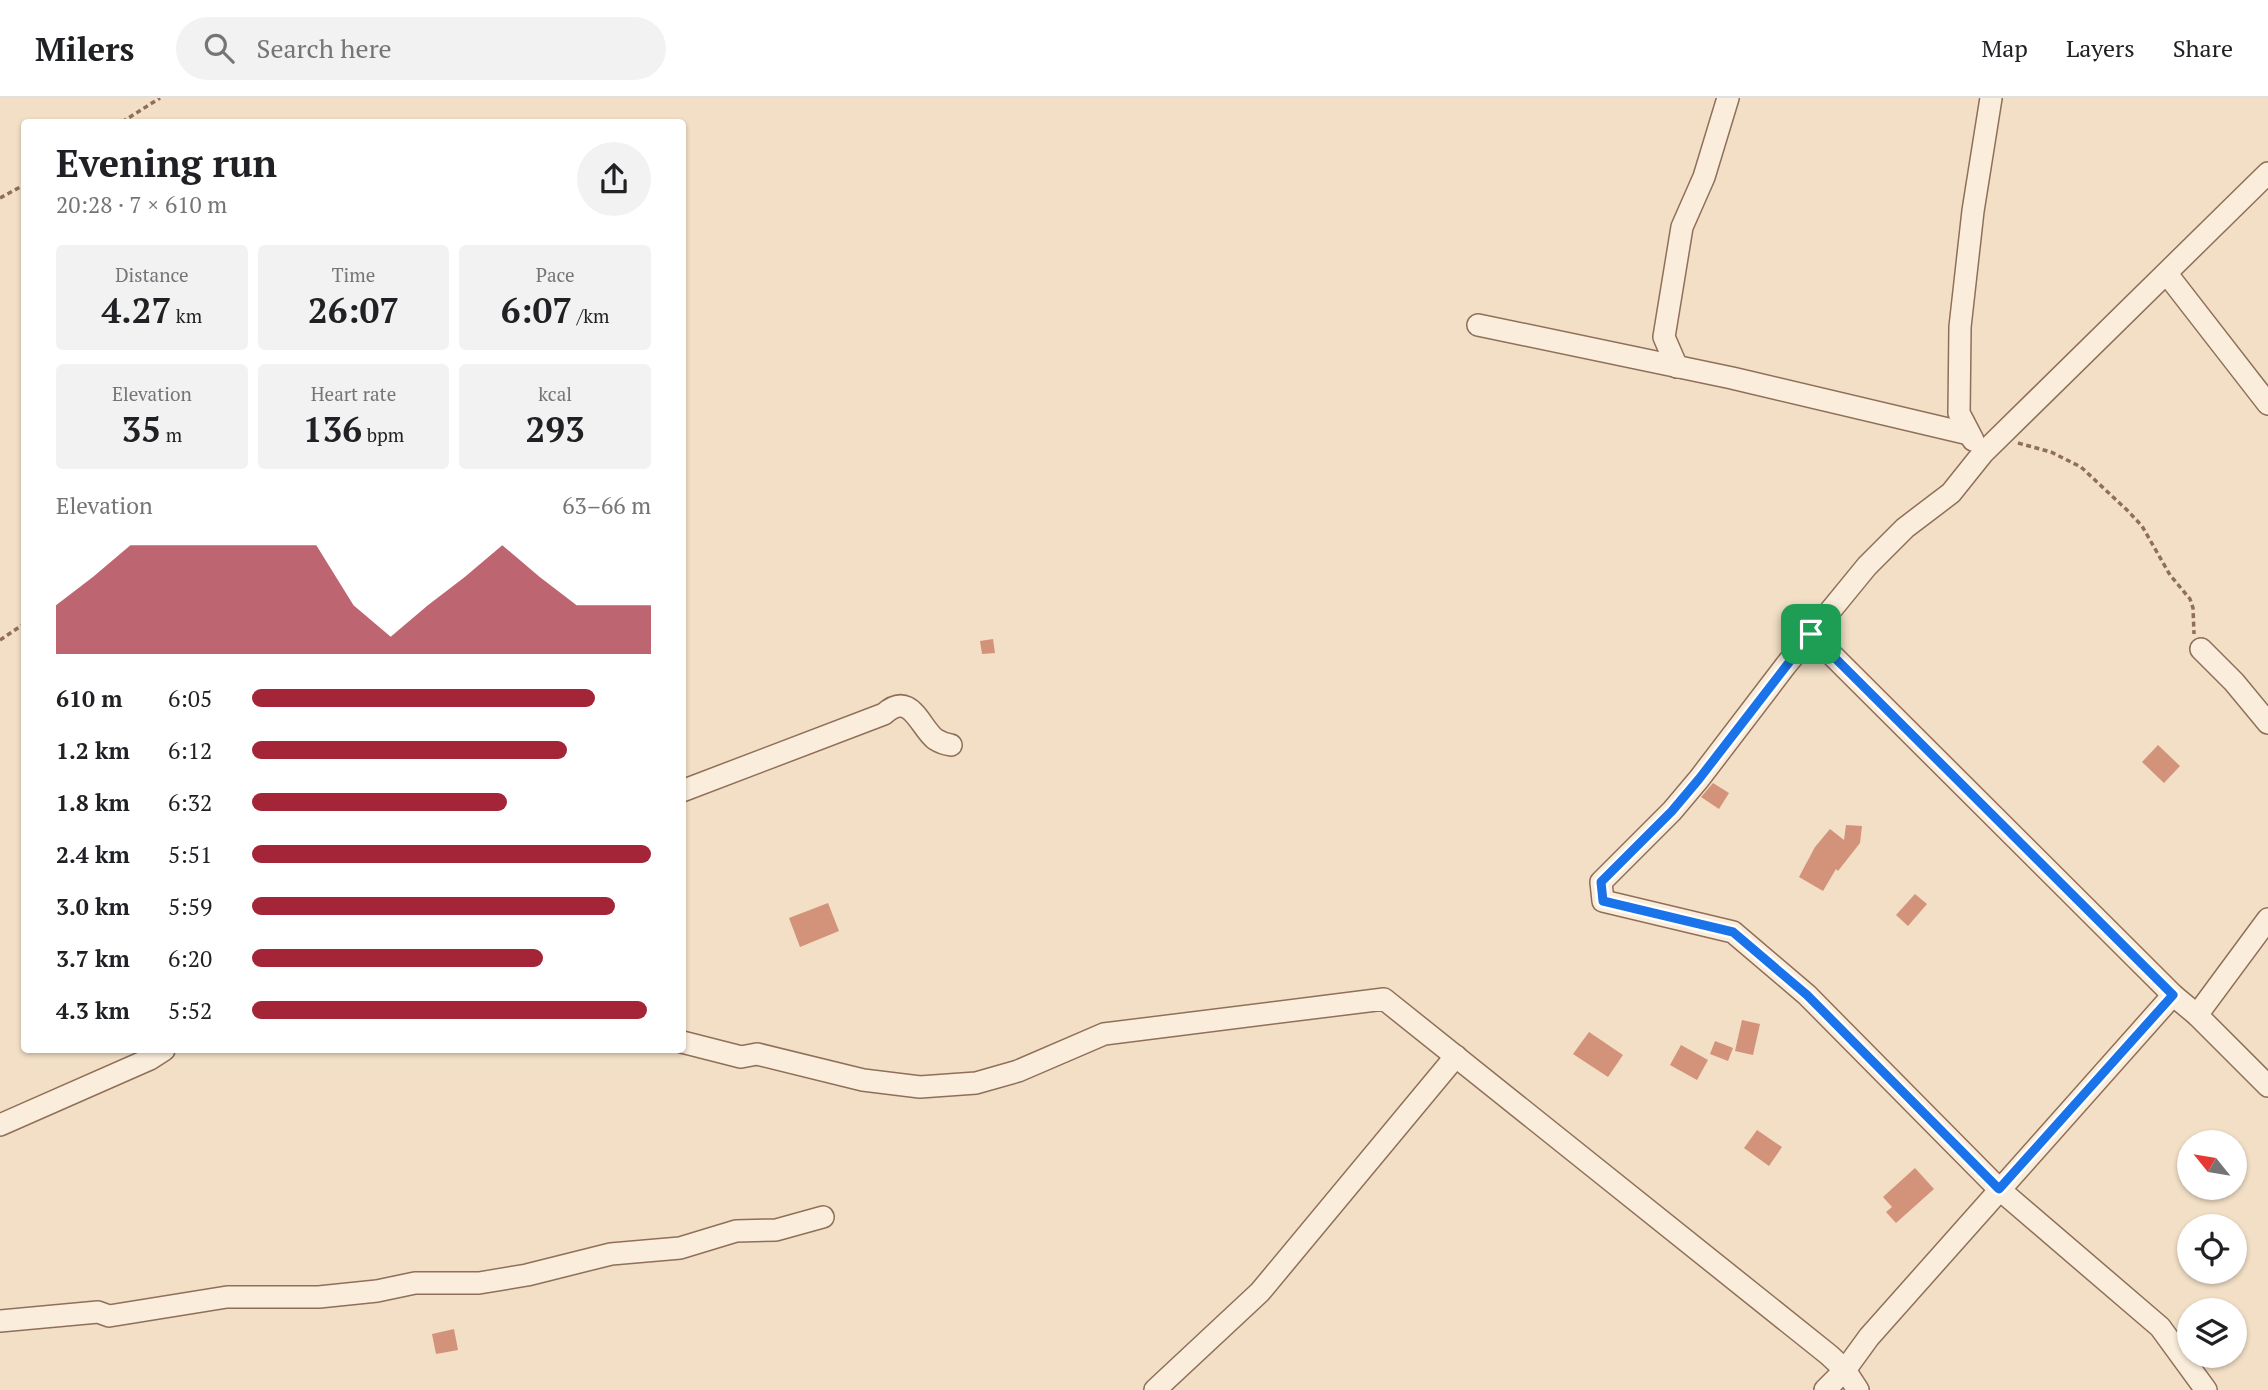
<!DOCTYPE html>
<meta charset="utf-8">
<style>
body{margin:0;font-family:"PT Serif",serif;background:#f2f2f2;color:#202124;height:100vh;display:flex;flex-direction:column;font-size:26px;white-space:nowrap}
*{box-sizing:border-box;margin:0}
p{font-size:23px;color:#757577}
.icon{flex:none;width:38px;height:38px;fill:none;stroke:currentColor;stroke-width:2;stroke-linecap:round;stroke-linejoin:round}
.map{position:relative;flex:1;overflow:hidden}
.side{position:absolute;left:21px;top:21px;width:665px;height:934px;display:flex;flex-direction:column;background:#fff;border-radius:7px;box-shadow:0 2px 5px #0004}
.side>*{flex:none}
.needle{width:46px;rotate:300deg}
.controls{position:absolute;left:2177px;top:1032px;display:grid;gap:14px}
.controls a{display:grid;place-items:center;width:70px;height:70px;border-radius:50%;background:#fff;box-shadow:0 2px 5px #0004;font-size:35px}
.pin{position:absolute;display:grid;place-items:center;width:60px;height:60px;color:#fff;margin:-30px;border-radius:14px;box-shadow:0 4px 10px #0006}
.round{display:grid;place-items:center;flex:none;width:74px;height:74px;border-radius:37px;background:#f2f2f2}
.head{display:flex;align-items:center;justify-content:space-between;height:119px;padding:0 35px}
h1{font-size:38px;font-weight:600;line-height:52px}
.metrics{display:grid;grid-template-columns:repeat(3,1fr);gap:10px;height:119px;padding:7px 35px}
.metrics div{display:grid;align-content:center;border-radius:7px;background:#f2f2f2;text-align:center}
.metrics b{font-size:35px;font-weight:600}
.metrics small{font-size:19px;font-weight:400}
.metrics p{font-size:19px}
.chart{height:196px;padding:14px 35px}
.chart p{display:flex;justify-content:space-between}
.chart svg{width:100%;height:126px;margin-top:7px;fill:#a32537;opacity:.7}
ul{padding:0 35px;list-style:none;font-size:23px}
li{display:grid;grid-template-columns:112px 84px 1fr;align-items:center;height:52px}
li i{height:18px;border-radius:9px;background:#a32537}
header{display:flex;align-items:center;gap:42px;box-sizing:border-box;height:98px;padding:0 35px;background:#fff;border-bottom:2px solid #e0e0e0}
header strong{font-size:33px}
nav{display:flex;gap:38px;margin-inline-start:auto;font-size:24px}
.search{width:490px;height:63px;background:#f2f2f2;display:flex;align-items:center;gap:18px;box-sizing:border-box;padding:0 24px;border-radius:38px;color:#757577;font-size:26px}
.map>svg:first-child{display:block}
.building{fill:#d2937a}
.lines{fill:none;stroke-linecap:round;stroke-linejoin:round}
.minor-casing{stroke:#8f6f5a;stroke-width:24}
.path{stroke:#8f6f5a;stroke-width:3.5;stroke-dasharray:5 3.5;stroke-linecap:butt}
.minor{stroke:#fbeddb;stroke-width:21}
.route-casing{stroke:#fff;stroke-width:14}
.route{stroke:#1a73e8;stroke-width:9}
</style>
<header>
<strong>Milers</strong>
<div class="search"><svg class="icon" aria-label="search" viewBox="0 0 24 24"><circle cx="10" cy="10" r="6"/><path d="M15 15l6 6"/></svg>Search here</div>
<nav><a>Map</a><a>Layers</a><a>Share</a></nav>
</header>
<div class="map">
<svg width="2268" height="1292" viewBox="0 0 2268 1292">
<rect width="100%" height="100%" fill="#f2dfc6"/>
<g class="building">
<polygon points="993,541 995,555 982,556 980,543"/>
<polygon points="2158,647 2180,668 2164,685 2142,664"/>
<polygon points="1713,685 1729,695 1719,711 1701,699"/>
<polygon points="1846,727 1862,728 1860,745 1838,773 1836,771 1823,793 1799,779 1815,749 1830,731 1844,742"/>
<polygon points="1915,796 1927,806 1908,828 1896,817"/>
<polygon points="828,805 839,833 800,849 789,820"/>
<polygon points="1742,922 1760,926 1753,957 1735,953"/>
<polygon points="1589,934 1623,957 1608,979 1573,956"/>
<polygon points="1715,943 1733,950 1728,963 1710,956"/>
<polygon points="1681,947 1708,962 1697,982 1670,967"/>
<polygon points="1757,1032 1782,1049 1769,1068 1744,1050"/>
<polygon points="1915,1070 1934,1091 1896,1125 1886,1114 1892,1109 1883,1099"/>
<polygon points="454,1231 458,1252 436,1256 432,1236"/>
</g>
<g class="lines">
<defs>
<g id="minor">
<polyline points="2167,176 2268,306"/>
<polyline points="1478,227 1732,280 1969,336"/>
<polyline points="1677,269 1664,239 1682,129 1704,79 1728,0"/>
<polyline points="1973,342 1959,315 1960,229 1973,113 1991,0"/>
<polyline points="1811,536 2173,897 2197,917 2268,988"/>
<polyline points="2201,551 2234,584 2268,625"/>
<path d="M 682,693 L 884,616 C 911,592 919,628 935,641 C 941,645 945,646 951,647"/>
<polyline points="2197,917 2268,821"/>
<polyline points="682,944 741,959 757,956 863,982 920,989 976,985 1018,973 1104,936 1384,901 1829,1257 1845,1272 1858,1292"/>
<polyline points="0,1027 150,961 164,952"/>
<polyline points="0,1223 98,1214 109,1218 227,1199 319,1199 377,1193 415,1185 479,1185 527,1177 611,1156 680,1150 736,1133 776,1132 823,1119"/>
<polyline points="1155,1292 1260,1194 1456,958"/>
<polyline points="1825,1292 1845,1272 1869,1239 2173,897"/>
<polyline points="2206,1292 2160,1229 1999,1091 1807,897 1733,834 1603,803 1601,784 1672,713 1699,681 1786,567 1867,468 1905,430 1951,395 1983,355 2268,75"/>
</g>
</defs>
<use href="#minor" class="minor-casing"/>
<g class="path">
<polyline points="122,24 160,0"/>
<polyline points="0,100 24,87"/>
<polyline points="2018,345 2051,354 2081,369 2128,413 2142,428 2170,477 2190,501 2193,510 2194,536"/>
<polyline points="0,542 24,526"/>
</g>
<use href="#minor" class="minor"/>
</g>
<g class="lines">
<defs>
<polygon id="route" points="1811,536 2173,897 1999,1091 1807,897 1733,834 1603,803 1601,784 1672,713 1699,681"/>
</defs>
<use href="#route" class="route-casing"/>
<use href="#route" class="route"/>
</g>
</svg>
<div class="controls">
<a><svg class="needle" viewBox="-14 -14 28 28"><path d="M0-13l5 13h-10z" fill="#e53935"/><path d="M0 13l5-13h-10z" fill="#757577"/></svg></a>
<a><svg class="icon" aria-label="locate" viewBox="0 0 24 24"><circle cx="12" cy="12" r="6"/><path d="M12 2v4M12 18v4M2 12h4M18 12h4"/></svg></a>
<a><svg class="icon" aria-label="layers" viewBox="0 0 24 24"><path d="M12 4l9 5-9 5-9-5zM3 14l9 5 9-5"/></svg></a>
</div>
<div class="pin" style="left:1811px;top:536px;background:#1e9e55"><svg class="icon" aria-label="arrive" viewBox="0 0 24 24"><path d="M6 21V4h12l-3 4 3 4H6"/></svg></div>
<section class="side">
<div class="head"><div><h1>Evening run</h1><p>20:28 · 7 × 610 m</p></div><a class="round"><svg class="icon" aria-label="share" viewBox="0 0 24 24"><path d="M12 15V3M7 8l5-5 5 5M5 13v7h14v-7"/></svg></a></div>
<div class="metrics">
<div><p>Distance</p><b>4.27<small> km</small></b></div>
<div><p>Time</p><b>26:07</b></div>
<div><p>Pace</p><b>6:07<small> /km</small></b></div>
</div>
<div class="metrics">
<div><p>Elevation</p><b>35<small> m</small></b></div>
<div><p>Heart rate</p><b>136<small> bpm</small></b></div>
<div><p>kcal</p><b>293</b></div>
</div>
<div class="chart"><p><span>Elevation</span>63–66 m</p>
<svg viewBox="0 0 160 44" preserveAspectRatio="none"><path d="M0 44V27L10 17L20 6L30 6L40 6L50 6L60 6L70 6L80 27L90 38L100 27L110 17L120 6L130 17L140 27L150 27L160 27V44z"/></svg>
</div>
<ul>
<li><b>610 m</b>6:05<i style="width:86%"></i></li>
<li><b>1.2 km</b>6:12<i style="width:79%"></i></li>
<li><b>1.8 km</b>6:32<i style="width:64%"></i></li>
<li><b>2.4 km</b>5:51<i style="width:100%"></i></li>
<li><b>3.0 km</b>5:59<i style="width:91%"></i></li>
<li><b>3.7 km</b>6:20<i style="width:73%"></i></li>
<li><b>4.3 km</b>5:52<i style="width:99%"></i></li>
</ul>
</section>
</div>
